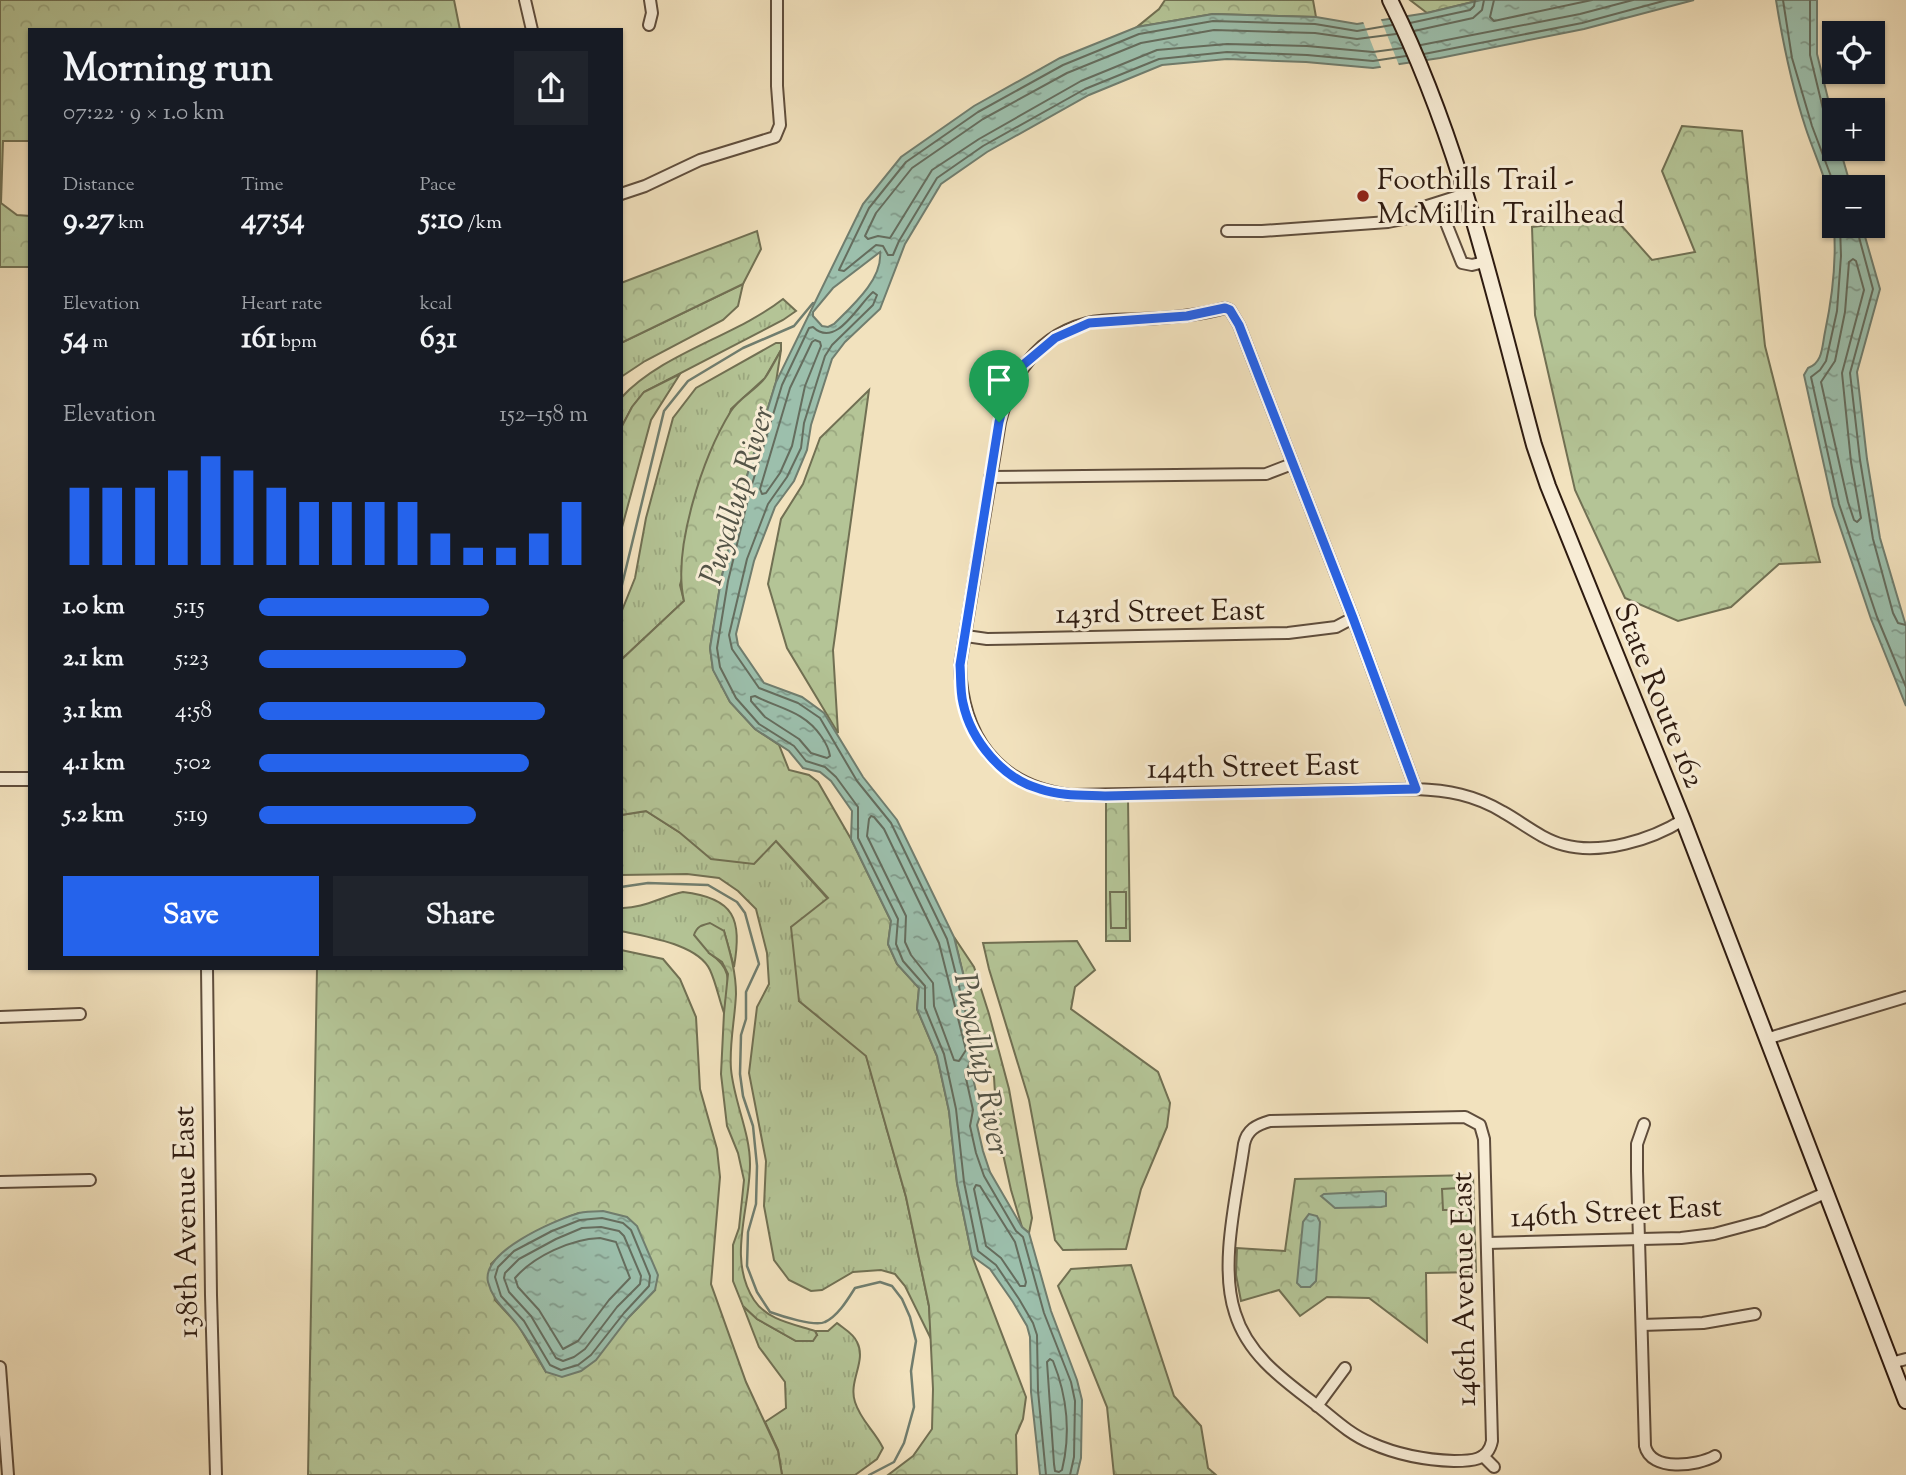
<!DOCTYPE html>
<meta charset="utf-8">
<style>
body{margin:0;font-family:"Sorts Mill Goudy",serif;background:#20242c;color:#f1f3f6;height:100vh;display:flex;flex-direction:column;font-size:26px;white-space:nowrap}
*{box-sizing:border-box;margin:0}
p{font-size:23px;color:#9ea1a6}
.icon{flex:none;width:38px;height:38px;fill:none;stroke:currentColor;stroke-width:2;stroke-linecap:round;stroke-linejoin:round}
.map{position:relative;flex:1;overflow:hidden}
.side{position:absolute;left:28px;top:28px;width:595px;height:942px;display:flex;flex-direction:column;background:#171b24;border-radius:0px;box-shadow:0 2px 5px #0004}
.side>*{flex:none}
.fabs{position:absolute;left:1822px;top:21px;display:grid;gap:14px}
.fabs a{display:grid;place-items:center;width:63px;height:63px;border-radius:0px;background:#171b24;box-shadow:0 2px 5px #0004;font-size:35px}
.pin{position:absolute;display:grid;place-items:center;width:60px;height:60px;color:#fff;margin:-72px -30px;border-radius:50% 50% 50% 0;rotate:-45deg;box-shadow:0 0 7px #0007}
.pin .icon{rotate:45deg}
.round{display:grid;place-items:center;flex:none;width:74px;height:74px;border-radius:0px;background:#20242c}
.summary{display:flex;align-items:center;justify-content:space-between;height:119px;padding:0 35px}
h1{font-size:38px;font-weight:700;line-height:52px}
.metrics{display:grid;grid-template-columns:repeat(3,1fr);gap:10px;height:119px;padding:7px 35px}
.metrics div{display:grid;align-content:center}
.metrics b{font-size:30px;font-weight:700}
.metrics small{font-size:19px;font-weight:400}
.metrics p{font-size:19px}
.chart{height:196px;padding:14px 35px}
.chart p{display:flex;justify-content:space-between}
.chart svg{width:100%;height:126px;margin-top:7px;stroke:#2563eb;stroke-width:6}
.primary-button{display:flex;gap:14px;margin-top:auto;padding:14px 35px}
.primary-button a{flex:1;height:80px;border-radius:0px;background:#2563eb;color:#fff;font-size:28px;font-weight:700;line-height:80px;text-align:center}
.primary-button a+a{background:#20242c;color:#f1f3f6}
ul{padding:0 35px;list-style:none;font-size:23px}
li{display:grid;grid-template-columns:112px 84px 1fr;align-items:center;height:52px}
li i{height:18px;border-radius:9px;background:#2563eb}
.map>svg:first-child{display:block}
.grass{fill:url(#grass-tufts);stroke:#717053;stroke-width:2}
.forest{fill:url(#forest-crowns);stroke:#717053;stroke-width:2;fill-rule:evenodd}
.garden{fill:#b4c496;stroke:#717053;stroke-width:2}
.water{fill:url(#water-ripples);stroke:#707d6e;stroke-width:2;fill-rule:evenodd}
.pier{fill:#f2e2be}
.lines{fill:none;stroke-linecap:round;stroke-linejoin:round}
.shore{stroke:#656d5e;stroke-width:2}
.stream{stroke:#707d6e;stroke-width:2.5}
.minor-casing{stroke:#5f4d3c;stroke-width:14}
.tertiary-casing{stroke:#5f4d3c;stroke-width:16}
.secondary-casing{stroke:#2e1b10;stroke-width:18}
.minor{stroke:#f7ecd5;stroke-width:10}
.tertiary{stroke:#f7ecd5;stroke-width:12}
.secondary{stroke:#f7ecd5;stroke-width:14}
.route-casing{stroke:#fff;stroke-width:14}
.route{stroke:#2563eb;stroke-width:9}
.poi-dot{fill:#8f2418;stroke:#f7ecd5;stroke-width:2.5}
.labels{text-anchor:middle;stroke-width:6;stroke-linejoin:round;paint-order:stroke}
.poi-label{font-size:30px;fill:#2e1b10;stroke:#f7ecd5;text-anchor:start}
.street-label{font-size:30px;fill:#2e1b10;stroke:#f7ecd5}
.water-label{font-size:32px;font-style:italic;fill:#545447;stroke:#f7ecd5}
</style>
<div class="map">
<svg width="1906" height="1475" viewBox="0 0 1906 1475">
<defs>
<pattern id="grass-tufts" width="24" height="20" patternUnits="userSpaceOnUse" patternTransform="scale(1.75)"><rect width="24" height="20" fill="#b4c496"/><path d="M3 7l-1-3M5 7V3M7 7l1-3M15 17l-1-3M17 17v-4M19 17l1-3" fill="none" stroke="#9ba880"/></pattern>
<pattern id="forest-crowns" width="20" height="18" patternUnits="userSpaceOnUse" patternTransform="scale(1.75)"><rect width="20" height="18" fill="#b4c496"/><path d="M2 6a3 3 0 1 1 6 0M12 15a3 3 0 1 1 6 0" fill="none" stroke="#9ba880"/></pattern>
<pattern id="water-ripples" width="26" height="14" patternUnits="userSpaceOnUse" patternTransform="scale(1.75)"><rect width="26" height="14" fill="#9cbfac"/><path d="M2 4q2-2 4 0t4 0M15 11q2-2 4 0t4 0" fill="none" stroke="#809a8b"/></pattern>
</defs>
<rect width="100%" height="100%" fill="#f2e2be"/>
<filter id="stains"><feTurbulence type="fractalNoise" baseFrequency=".00286" numOctaves="4"/><feColorMatrix values="0 0 0 0 .2 0 0 0 0 .09 0 0 0 0 .02 0 0 0 .5 -.17"/></filter>
<radialGradient id="worn" r=".72"><stop offset=".6" stop-color="#630" stop-opacity="0"/><stop offset="1" stop-color="#630" stop-opacity=".3"/></radialGradient>
<g class="grass">
<polygon points="743,284 738,306 723,320 645,361 621,377 621,343"/>
<path d="M 783,299 L 796,311 L 783,320 L 644,392 L 632,407 L 621,428 L 621,398 C 662,353 736,336 783,299 Z"/>
<polygon points="776,343 781,343 781,350 765,378 731,409 680,585 684,601 621,660 621,613 635,578 646,518 673,418 696,388"/>
<polygon points="646,811 679,832 776,841 828,899 799,1001 866,1055 906,1197 929,1306 931,1339 905,1286 895,1274 881,1270 853,1272 822,1290 811,1291 789,1280 774,1260 764,1206 766,1161 749,1073 757,1007 769,984 767,953 756,909 738,891 719,878 687,874 621,875 621,815"/>
<path d="M 683,892 C 735,898 742,919 734,967 L 724,931 L 709,953 C 736,971 727,985 724,1013 C 719,999 716,983 710,970 C 698,944 647,937 621,931 L 621,908 C 642,909 663,896 683,892 Z"/>
<path d="M 743,1306 L 757,1319 L 796,1341 L 817,1335 L 815,1331 L 828,1331 L 837,1323 C 843,1328 854,1334 857,1342 C 867,1361 848,1381 855,1402 C 861,1421 874,1430 883,1448 L 877,1459 L 855,1475 L 782,1475 L 778,1450 L 765,1422 L 786,1408 L 785,1382 L 759,1347 Z"/>
</g>
<g class="forest">
<polygon points="0,0 454,0 460,30 30,30 30,141 3,141 1,203 17,215 30,216 30,267 0,267"/>
<polygon points="1165,0 1313,0 1316,17 1213,14 1137,27 1159,9"/>
<polygon points="1410,0 1481,0 1427,13"/>
<polygon points="1682,126 1742,131 1765,346 1820,562 1779,564 1731,607 1678,621 1625,598 1575,490 1535,315 1532,227 1614,217 1652,260 1695,252 1662,171"/>
<polygon points="757,231 761,249 743,284 621,343 621,283"/>
<path d="M 781,350 L 776,382 L 743,489 L 721,580 L 710,648 L 713,669 L 730,702 L 755,729 L 779,745 L 789,770 L 809,775 L 818,782 L 851,839 L 891,921 L 888,944 L 897,964 L 919,988 L 917,1009 L 937,1056 L 949,1111 L 957,1183 L 972,1256 L 1026,1397 L 1023,1419 L 1016,1435 L 1017,1475 L 888,1475 L 913,1456 L 932,1429 L 933,1389 L 929,1306 L 906,1197 L 866,1056 L 799,1001 L 791,927 L 828,898 L 776,841 L 754,864 L 711,859 L 679,832 L 646,811 L 621,815 L 621,660 L 684,601 C 672,549 703,456 731,411 C 739,398 756,390 765,378 C 771,369 776,359 781,350 Z"/>
<polygon points="680,374 651,420 621,531 621,428 632,407 644,392"/>
<polygon points="869,390 833,650 838,733 787,648 768,584 781,519 803,484 820,438"/>
<polygon points="1128,799 1130,941 1106,941 1106,800"/>
<path d="M 710,923 L 724,931 C 730,952 736,972 736,994 C 735,1019 729,1044 731,1069 C 734,1102 750,1132 750,1164 C 750,1210 727,1258 754,1300 C 767,1320 793,1324 815,1331 L 817,1335 L 813,1341 L 796,1341 L 757,1319 L 743,1306 L 733,1281 L 733,1245 L 739,1228 L 744,1180 L 738,1153 L 727,1126 L 721,1074 L 724,1013 L 728,974 L 722,962 L 709,953 L 694,935 C 697,926 702,925 710,923 Z"/>
<polygon points="954,937 974,967 989,1014 1009,1089 1032,1218 1029,1233 1022,1227 1011,1190 997,1127 994,1077 982,1050"/>
<polygon points="1077,941 1095,970 1075,987 1071,1009 1158,1072 1170,1103 1167,1127 1141,1189 1126,1249 1063,1250 1055,1240 1029,1100 989,969 983,943"/>
<path d="M 621,950 L 663,959 L 680,979 L 696,1017 L 700,1089 L 717,1149 L 720,1177 L 711,1284 L 746,1382 L 778,1451 L 782,1475 L 308,1475 L 317,968 L 621,968 ZM 579,1213 L 655,1290 L 629,1317 L 546,1372 L 518,1325 L 495,1300 L 491,1264 C 516,1239 546,1225 579,1213 Z"/>
<polygon points="1473,1175 1476,1272 1426,1273 1427,1342 1369,1298 1327,1297 1300,1316 1279,1290 1241,1301 1236,1275 1237,1248 1285,1251 1295,1179"/>
<polygon points="1131,1265 1174,1396 1201,1426 1208,1468 1216,1475 1114,1475 1107,1407 1058,1286 1071,1269"/>
</g>
<g class="garden">
<polygon points="1110,892 1126,892 1126,928 1111,928"/>
<polygon points="1458,1188 1459,1210 1443,1210 1442,1189"/>
</g>
<g class="water">
<path d="M 1481,0 L 1694,0 L 1584,29 L 1440,58 L 1373,68 L 1306,62 L 1227,59 L 1162,65 L 1089,95 L 987,152 L 941,184 L 905,244 L 880,309 L 845,342 L 832,359 L 811,425 L 807,450 L 794,481 L 775,507 L 754,561 L 736,634 L 738,645 L 764,683 L 802,697 L 824,713 L 863,777 L 897,820 L 954,937 L 982,1050 L 982,1057 L 972,1074 L 981,1113 L 977,1125 L 983,1151 L 990,1172 L 1022,1227 L 1029,1233 L 1051,1311 L 1077,1380 L 1082,1400 L 1081,1458 L 1077,1475 L 1040,1475 L 1031,1392 L 1030,1337 L 1027,1326 L 1013,1302 L 990,1269 L 972,1256 L 957,1183 L 949,1111 L 937,1056 L 917,1009 L 919,988 L 897,964 L 888,944 L 891,921 L 851,839 L 852,811 L 831,781 L 820,772 L 803,768 L 789,751 L 755,729 L 730,702 L 713,670 L 710,648 L 721,580 L 743,489 L 776,382 L 863,204 L 901,157 L 974,106 L 1060,58 L 1137,27 L 1213,14 L 1316,17 L 1357,24 L 1427,13 ZM 880,252 C 883,279 852,306 834,324 L 828,327 L 822,326 L 813,316 L 813,312 L 833,288 Z"/>
<path d="M 1776,0 L 1817,0 L 1817,54 L 1834,123 L 1834,149 L 1840,149 L 1851,187 L 1834,187 L 1834,226 L 1862,226 L 1880,289 L 1857,372 L 1867,459 L 1880,538 L 1906,626 L 1906,706 L 1871,619 L 1833,506 L 1804,375 L 1808,368 C 1823,363 1822,346 1825,332 C 1833,294 1838,250 1832,210 C 1828,182 1815,156 1806,129 C 1792,87 1783,44 1776,0 Z"/>
<polygon points="1383,1191 1386,1193 1386,1206 1381,1207 1335,1208 1321,1196 1324,1194"/>
<path d="M 603,1211 L 627,1217 L 637,1226 L 658,1275 L 655,1290 L 629,1317 L 596,1360 L 581,1371 L 562,1377 L 546,1372 C 537,1357 529,1340 518,1326 C 507,1310 493,1302 488,1282 C 481,1252 553,1221 576,1214 C 584,1211 594,1212 603,1211 Z"/>
<polygon points="1309,1214 1317,1216 1320,1222 1316,1281 1310,1287 1301,1287 1297,1283 1303,1222"/>
</g>
<polygon class="pier" points="1380,17 1400,68 1382,70 1362,19"/>
<g class="lines">
<g class="shore">
<polyline points="1494,0 1490,17 1494,21 1592,0"/>
<polyline points="1783,0 1792,58 1812,126 1835,187"/>
<polyline points="1810,0 1810,55 1824,113 1828,117 1834,118"/>
<polyline points="1410,23 1470,10 1474,6 1475,0"/>
<polyline points="1392,25 1357,31 1315,24 1213,21 1139,34 1063,65 978,112 906,162 869,208 839,270 844,271 876,245 883,246 888,255 893,255 899,241 937,178 983,146 1085,89 1159,59 1227,52 1307,55 1373,61 1406,56"/>
<polyline points="1414,31 1473,18 1482,10 1484,0"/>
<polyline points="1396,34 1357,39 1315,33 1214,30 1141,43 1067,73 983,119 912,168 876,213 865,236 868,239 878,236 890,238 932,170 979,139 1081,81 1157,50 1227,44 1307,46 1373,52 1403,48"/>
<polyline points="1421,45 1580,14 1633,0"/>
<polyline points="1424,54 1582,23 1667,0"/>
<polyline points="1840,226 1841,256 1837,311 1826,361 1820,370 1811,377 1839,504 1877,617 1906,687"/>
<polyline points="1856,226 1873,289 1850,373 1860,460 1873,539 1893,613 1898,623 1906,625"/>
<polygon points="1853,259 1856,261 1864,290 1842,373 1851,462 1861,518 1857,522 1854,520 1848,502 1821,382 1835,361 1845,312 1849,262"/>
<polygon points="815,340 820,342 821,346 805,386 792,446 780,473 766,493 762,494 760,489 790,388 812,342"/>
<path d="M 755,696 C 780,709 804,711 821,736 C 826,743 829,749 830,756 L 827,758 L 811,753 L 799,739 L 765,717 L 751,701 L 751,697 Z"/>
<polygon points="871,816 874,817 884,829 939,943 966,1050 959,1061 954,1060 934,1006 933,983 911,955 905,942 906,916 867,836 869,819"/>
<polygon points="976,1185 980,1186 1015,1242 1026,1282 1025,1286 1020,1286 1001,1258 986,1246 974,1189"/>
<polygon points="602,1218 623,1223 631,1230 650,1276 649,1286 624,1313 591,1355 578,1365 561,1370 550,1365 524,1321 501,1296 495,1277 498,1267 514,1251 552,1231 580,1220"/>
<polygon points="601,1227 619,1231 624,1236 641,1276 640,1284 617,1307 585,1349 574,1357 563,1361 556,1358 531,1316 509,1292 504,1278 505,1273 519,1259 556,1239 582,1228"/>
<path d="M 600,1238 L 616,1242 L 630,1278 L 609,1300 L 578,1341 L 563,1349 L 539,1310 L 518,1287 L 515,1278 C 534,1256 571,1239 600,1238 Z"/>
<path d="M 1050,1359 L 1053,1361 C 1067,1396 1071,1433 1062,1470 L 1059,1472 L 1055,1471 L 1054,1464 L 1047,1362 Z"/>
<path d="M 1046,1475 L 1038,1391 L 1037,1335 L 1033,1323 L 1019,1299 L 996,1265 L 978,1251 L 964,1182 L 956,1109 L 944,1054 L 925,1008 L 925,986 L 903,961 L 896,944 L 898,919 L 858,838 L 858,807 L 836,777 L 825,767 L 806,761 L 794,746 L 759,724 L 736,698 L 720,667 L 717,648 L 728,581 L 750,491 L 782,385 L 809,328 L 813,327 C 836,349 858,305 873,292 L 877,295 L 873,305 L 832,345 L 825,356 L 804,423 L 801,448 L 787,477 L 768,504 L 747,559 L 729,635 L 732,649 L 759,688 L 798,703 L 820,718 L 857,781 L 891,823 L 947,939 L 975,1050 L 965,1074 L 973,1110 L 970,1126 L 976,1153 L 984,1176 L 1016,1231 L 1023,1237 L 1044,1313 L 1071,1382 L 1075,1401 L 1074,1457 L 1070,1475"/>
</g>
<g class="stream">
<polyline points="621,589 664,411 688,381 743,348 794,326 813,303"/>
<path d="M 621,887 L 648,883 L 708,885 L 737,902 L 745,913 L 759,964 L 746,992 L 746,1019 L 741,1035 L 740,1074 L 743,1096 L 753,1126 L 757,1166 L 756,1204 L 748,1232 L 747,1266 L 757,1292 L 770,1312 C 781,1316 815,1327 825,1322 C 838,1316 848,1299 855,1288 L 880,1282 L 892,1286 L 902,1299 L 910,1317 L 916,1341 L 911,1371 L 914,1407 L 904,1443 L 894,1462 L 869,1475"/>
</g>
<defs>
<g id="minor">
<polyline points="525,0 532,30"/>
<polyline points="649,25 652,13 650,0"/>
<polyline points="621,194 645,186 700,160 775,137 780,125 777,86 777,0"/>
<polyline points="1421,213 1434,211 1444,218 1462,263 1472,265 1484,262"/>
<polyline points="1227,231 1262,231 1388,222 1408,218 1418,213 1424,207 1465,194"/>
<polyline points="990,477 1266,474 1292,464"/>
<polyline points="966,636 987,639 1288,633 1336,627 1353,618"/>
<path d="M 1416,789 L 1353,618 L 1239,325 L 1230,310 L 1225,308 C 1197,316 1169,318 1140,319 C 1123,320 1104,319 1087,323 C 1037,336 1012,375 1000,422 L 960,665 C 962,736 997,786 1070,795 L 1416,789 C 1447,790 1475,795 1503,812 C 1523,823 1541,839 1564,845 C 1601,855 1651,840 1683,820"/>
<polyline points="207,968 211,1295 216,1475"/>
<polyline points="0,1017 80,1014"/>
<polyline points="1766,1039 1906,997"/>
<path d="M 1465,1117 L 1480,1125 L 1484,1139 L 1492,1441 C 1488,1461 1471,1461 1454,1461 C 1425,1460 1398,1455 1371,1443 C 1351,1435 1335,1420 1319,1407 C 1285,1381 1248,1356 1235,1313 C 1219,1265 1237,1195 1244,1144 C 1247,1130 1256,1125 1270,1121 Z"/>
<path d="M 1644,1124 L 1637,1144 L 1637,1171 L 1645,1446 C 1651,1472 1697,1466 1715,1456"/>
<polyline points="0,1182 90,1180"/>
<polyline points="1487,1243 1681,1238 1714,1234 1763,1221 1825,1193"/>
<polyline points="1642,1325 1703,1323 1755,1314"/>
<polyline points="1891,1363 1906,1359"/>
<polyline points="0,1367 8,1475"/>
<polyline points="1317,1406 1345,1368"/>
<polyline points="1483,1456 1494,1467"/>
</g>
<polyline id="tertiary" points="0,779 30,779"/>
<path id="secondary" d="M 1390,0 C 1460,140 1494,296 1534,445 L 1548,486 L 1683,820 L 1906,1401"/>
</defs>
<use href="#minor" class="minor-casing"/>
<use href="#tertiary" class="tertiary-casing"/>
<use href="#secondary" class="secondary-casing"/>
<use href="#minor" class="minor"/>
<use href="#tertiary" class="tertiary"/>
<use href="#secondary" class="secondary"/>
</g>
<g class="lines">
<defs>
<path id="route" d="M 1225,308 L 1230,310 L 1239,325 L 1353,618 L 1416,789 L 1105,796 C 1083,795 1061,796 1040,789 C 1003,779 971,741 963,703 C 960,691 961,678 960,665 L 999,422 L 1005,399 L 1023,365 L 1055,338 L 1089,323 L 1187,316 Z"/>
</defs>
<use href="#route" class="route-casing"/>
<use href="#route" class="route"/>
</g>
<circle class="poi-dot" cx="1363" cy="196" r="7"/>
<g class="labels">
<g class="poi-label">
<text x="1377" y="189">Foothills Trail -<tspan x="1377" dy="34">McMillin Trailhead</tspan></text>
</g>
<g class="street-label">
<text transform="translate(1160 611) rotate(-1)" y="10">143rd Street East</text>
<text transform="translate(1660 695) rotate(68)" y="10">State Route 162</text>
<text transform="translate(1253 766) rotate(-1)" y="10">144th Street East</text>
<text transform="translate(1616 1211) rotate(-3)" y="10">146th Street East</text>
<text transform="translate(185 1222) rotate(-91)" y="10">138th Avenue East</text>
<text transform="translate(1463 1289) rotate(-91)" y="10">146th Avenue East</text>
</g>
<g class="water-label">
<text transform="translate(736 495) rotate(-73)" y="11">Puyallup River</text>
<text transform="translate(983 1064) rotate(79)" y="11">Puyallup River</text>
</g>
</g>
<rect width="100%" height="100%" filter="url(#stains)"/>
<rect width="100%" height="100%" fill="url(#worn)"/>
</svg>
<div class="fabs">
<a><svg class="icon" aria-label="locate" viewBox="0 0 24 24"><circle cx="12" cy="12" r="6"/><path d="M12 2v4M12 18v4M2 12h4M18 12h4"/></svg></a>
<a>+</a>
<a>−</a>
</div>
<div class="pin" style="left:999px;top:422px;background:#1e9e55"><svg class="icon" aria-label="arrive" viewBox="0 0 24 24"><path d="M6 21V4h12l-3 4 3 4H6"/></svg></div>
<section class="side">
<div class="summary"><div><h1>Morning run</h1><p>07:22 · 9 × 1.0 km</p></div><a class="round"><svg class="icon" aria-label="share" viewBox="0 0 24 24"><path d="M12 15V3M7 8l5-5 5 5M5 13v7h14v-7"/></svg></a></div>
<div class="metrics">
<div><p>Distance</p><b>9.27<small> km</small></b></div>
<div><p>Time</p><b>47:54</b></div>
<div><p>Pace</p><b>5:10<small> /km</small></b></div>
</div>
<div class="metrics">
<div><p>Elevation</p><b>54<small> m</small></b></div>
<div><p>Heart rate</p><b>161<small> bpm</small></b></div>
<div><p>kcal</p><b>631</b></div>
</div>
<div class="chart"><p><span>Elevation</span>152–158 m</p>
<svg viewBox="0 0 160 44" preserveAspectRatio="none"><path d="M5 44V17M15 44V17M25 44V17M35 44V11M45 44V6M55 44V11M65 44V17M75 44V22M85 44V22M95 44V22M105 44V22M115 44V33M125 44V38M135 44V38M145 44V33M155 44V22"/></svg>
</div>
<ul>
<li><b>1.0 km</b>5:15<i style="width:70%"></i></li>
<li><b>2.1 km</b>5:23<i style="width:63%"></i></li>
<li><b>3.1 km</b>4:58<i style="width:87%"></i></li>
<li><b>4.1 km</b>5:02<i style="width:82%"></i></li>
<li><b>5.2 km</b>5:19<i style="width:66%"></i></li>
</ul>
<div class="primary-button"><a>Save</a><a>Share</a></div>
</section>
</div>
